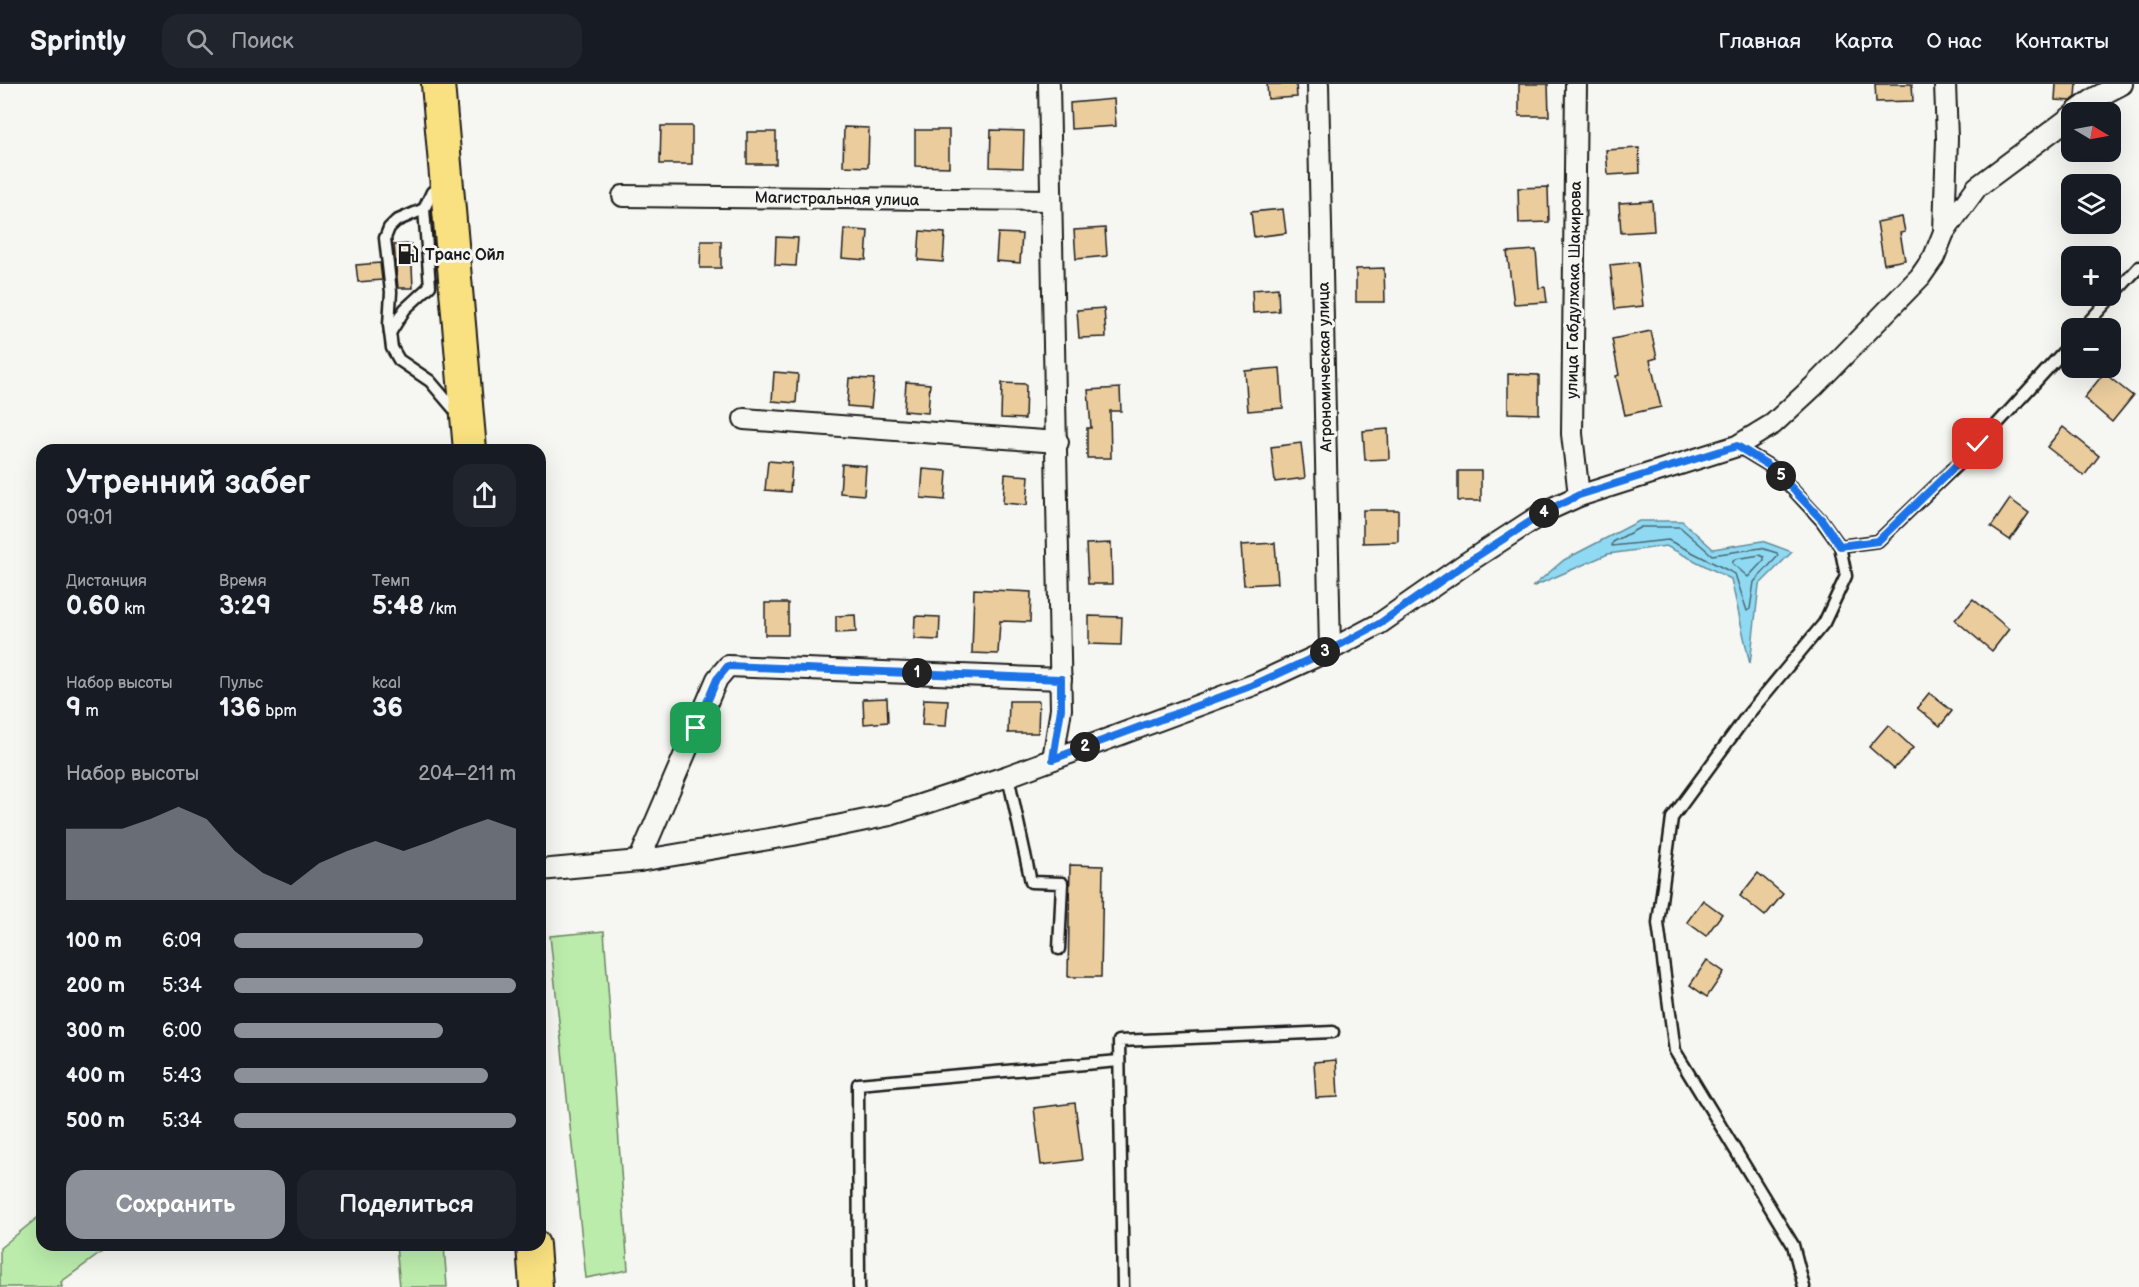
<!DOCTYPE html>
<html lang="ru">
<meta charset="utf-8">
<style>
body{margin:0;font-family:"Balsamiq Sans",sans-serif;background:#20242c;color:#f1f3f6;height:100vh;display:flex;flex-direction:column;font-size:22px;white-space:nowrap}
*{box-sizing:border-box;margin:0}
p{font-size:20px;color:#9ea1a6}
.icon{flex:none;width:33px;height:33px;fill:none;stroke:currentColor;stroke-width:2;stroke-linecap:round;stroke-linejoin:round}
.map{position:relative;flex:1;overflow:hidden}
.panel{position:absolute;left:36px;top:360px;width:510px;height:807px;display:flex;flex-direction:column;background:#171b24;border-radius:18px;box-shadow:0 6px 24px #0002}
.panel>*{flex:none}
.needle{width:39px;rotate:100deg}
.tools{position:absolute;left:2061px;top:18px;display:grid;gap:12px}
.tools a{display:grid;place-items:center;width:60px;height:60px;border-radius:12px;background:#171b24;box-shadow:0 6px 24px #0002;font-size:30px}
.pin{position:absolute;display:grid;place-items:center;width:51px;height:51px;color:#fff;margin:-26px;border-radius:12px;box-shadow:0 3px 9px #0006}
.km{position:absolute;width:30px;height:30px;margin:-15px;border-radius:50%;background:#222;color:#fff;font-size:16px;line-height:30px;text-align:center}
.round{display:grid;place-items:center;flex:none;width:63px;height:63px;border-radius:18px;background:#20242c}
.head{display:flex;align-items:center;justify-content:space-between;height:102px;padding:0 30px}
h1{font-size:33px;font-weight:600;line-height:45px}
.metrics{display:grid;grid-template-columns:repeat(3,1fr);gap:9px;height:102px;padding:6px 30px}
.metrics div{display:grid;align-content:center}
.metrics b{font-size:26px;font-weight:600}
.metrics small{font-size:16px;font-weight:400}
.metrics p{font-size:16px}
.chart{height:168px;padding:12px 30px}
.chart p{display:flex;justify-content:space-between}
.chart svg{width:100%;height:108px;margin-top:6px;fill:#8c9099;opacity:.7}
.primary-button{display:flex;gap:12px;margin-top:auto;padding:12px 30px}
.primary-button a{flex:1;height:69px;border-radius:18px;background:#8c9099;color:#fff;font-size:24px;font-weight:600;line-height:69px;text-align:center}
.primary-button a+a{background:#20242c;color:#f1f3f6}
ul{padding:0 30px;list-style:none;font-size:20px}
li{display:grid;grid-template-columns:96px 72px 1fr;align-items:center;height:45px}
li i{height:15px;border-radius:8px;background:#8c9099}
header{display:flex;align-items:center;gap:36px;box-sizing:border-box;height:84px;padding:0 30px;background:#171b24;border-bottom:2px solid #363941}
header strong{font-size:28px}
nav{display:flex;gap:33px;margin-inline-start:auto;font-size:21px}
.search{width:420px;height:54px;background:#20242c;display:flex;align-items:center;gap:15px;box-sizing:border-box;padding:0 21px;border-radius:18px;color:#9ea1a6;font-size:22px}
.map>svg:first-child{display:block}
.green{fill:#bbecac;stroke:#6c8464;stroke-width:1.5}
.water{fill:#90d9f2;stroke:#628d9c;stroke-width:1.5}
.lines{fill:none;stroke-linecap:round;stroke-linejoin:round}
.shore{stroke:#4a6872;stroke-width:1.5}
.building{fill:#eacc9d;stroke:#1c1c1c;stroke-width:1.5}
.service-casing{stroke:#1c1c1c;stroke-width:15}
.minor-casing{stroke:#1c1c1c;stroke-width:24}
.primary-casing{stroke:#1c1c1c;stroke-width:36}
.service{stroke:#f6f6f2;stroke-width:10}
.minor{stroke:#f6f6f2;stroke-width:20}
.primary{stroke:#f9e181;stroke-width:32}
.route-casing{stroke:#fff;stroke-width:12}
.route{stroke:#1a73e8;stroke-width:8}
.labels{text-anchor:middle;stroke-width:6;stroke-linejoin:round;paint-order:stroke}
.street-label{font-size:16px;fill:#1c1c1c;stroke:#f6f6f2}
.poi-label{font-size:16px;font-weight:bold;fill:#1c1c1c;stroke:#f6f6f2;text-anchor:start}
</style>
<header>
<strong>Sprintly</strong>
<div class="search"><svg class="icon" aria-label="search" viewBox="0 0 24 24"><circle cx="10" cy="10" r="6"/><path d="M15 15l6 6"/></svg>Поиск</div>
<nav><a>Главная</a><a>Карта</a><a>О нас</a><a>Контакты</a></nav>
</header>
<div class="map">
<svg width="2139" height="1203" viewBox="0 0 2139 1203">
<rect width="100%" height="100%" fill="#f6f6f2"/>
<filter id="ink" filterUnits="userSpaceOnUse"><feTurbulence type="fractalNoise" baseFrequency=".0167" numOctaves="2"/><feDisplacementMap in="SourceGraphic" scale="12" xChannelSelector="R" yChannelSelector="G"/><feConvolveMatrix kernelMatrix="1 2 1 2 8 2 1 2 1" color-interpolation-filters="sRGB"/></filter>
<g filter="url(#ink)">
<g class="green">
<polygon points="604,847 628,1186 586,1194 550,852"/>
<polygon points="42,1130 42,1161 147,1161 109,1163 61,1198 62,1203 0,1203 0,1164"/>
<polygon points="396,1161 444,1161 447,1203 400,1203"/>
</g>
<polygon class="water" points="1639,437 1682,437 1713,465 1762,457 1792,468 1759,501 1750,580 1731,495 1666,462 1608,470 1532,503 1564,476"/>
<g class="lines">
<g class="shore">
<polygon points="1641,443 1680,443 1712,471 1761,464 1777,469 1778,472 1754,498 1750,525 1747,527 1735,490 1668,456 1612,462 1613,458"/>
<polygon points="1760,471 1764,473 1764,476 1748,493 1732,479 1735,475"/>
</g>
</g>
<g class="building">
<polygon points="1267,0 1296,0 1297,13 1268,15"/>
<polygon points="1519,0 1548,0 1549,32 1519,32"/>
<polygon points="1875,0 1912,0 1913,17 1876,18"/>
<polygon points="2056,0 2077,0 2076,13 2071,17 2055,16"/>
<polygon points="1114,15 1116,42 1071,45 1070,19"/>
<polygon points="661,42 692,42 692,80 660,80"/>
<polygon points="844,43 869,44 868,83 843,82"/>
<polygon points="915,46 949,46 949,83 915,82"/>
<polygon points="991,46 1024,47 1023,84 990,83"/>
<rect x="747" y="48" width="29" height="32"/>
<polygon points="1639,64 1640,89 1608,91 1606,66"/>
<polygon points="1548,103 1549,138 1519,139 1518,104"/>
<polygon points="1652,117 1654,147 1621,149 1619,119"/>
<polygon points="1283,125 1286,149 1254,153 1251,128"/>
<polygon points="1902,133 1905,148 1900,149 1905,176 1884,180 1877,138"/>
<polygon points="1105,144 1107,172 1076,175 1074,146"/>
<polygon points="844,145 868,147 866,176 842,174"/>
<polygon points="920,147 945,149 943,178 918,176"/>
<polygon points="998,149 1022,150 1020,179 996,177"/>
<polygon points="776,153 798,154 796,182 775,181"/>
<polygon points="701,157 721,157 721,184 700,184"/>
<polygon points="411,160 413,204 398,204 394,161"/>
<polygon points="1536,166 1539,204 1545,203 1547,218 1514,220 1507,168"/>
<polygon points="1638,178 1643,222 1615,225 1610,181"/>
<polygon points="380,179 382,196 358,198 356,181"/>
<polygon points="1384,184 1385,218 1356,218 1356,185"/>
<polygon points="1278,204 1279,227 1253,229 1252,206"/>
<polygon points="1104,224 1106,253 1079,254 1077,226"/>
<polygon points="1651,247 1657,274 1650,276 1661,323 1625,331 1616,292 1619,291 1612,255"/>
<polygon points="1280,284 1283,324 1248,327 1245,287"/>
<polygon points="774,288 798,290 796,319 772,317"/>
<polygon points="2104,289 2133,312 2112,338 2084,314"/>
<polygon points="1508,290 1539,291 1539,330 1508,329"/>
<polygon points="849,294 874,295 871,324 847,322"/>
<polygon points="906,298 930,300 928,329 904,327"/>
<polygon points="1002,299 1026,300 1025,335 1001,334"/>
<polygon points="1120,304 1121,327 1110,327 1111,374 1087,374 1087,344 1091,344 1088,306"/>
<polygon points="2063,343 2099,372 2084,392 2047,363"/>
<polygon points="1388,345 1389,375 1365,376 1363,347"/>
<polygon points="1301,359 1305,394 1275,398 1271,363"/>
<polygon points="768,377 792,379 790,408 765,406"/>
<polygon points="842,380 866,382 864,411 840,409"/>
<polygon points="923,385 947,387 945,416 921,414"/>
<rect x="1458" y="387" width="23" height="30"/>
<polygon points="1005,390 1029,392 1027,421 1003,419"/>
<polygon points="2010,415 2029,429 2010,456 1991,443"/>
<polygon points="1363,426 1398,426 1398,458 1363,459"/>
<polygon points="1111,459 1112,500 1088,500 1086,460"/>
<polygon points="1275,459 1278,499 1244,501 1241,461"/>
<polygon points="974,505 1031,508 1030,538 1000,537 998,570 972,569"/>
<polygon points="1973,515 2009,545 1992,567 1955,536"/>
<rect x="765" y="519" width="23" height="32"/>
<polygon points="855,531 856,548 836,549 836,532"/>
<polygon points="915,532 940,533 939,556 914,555"/>
<polygon points="1089,532 1122,533 1121,561 1089,560"/>
<polygon points="1929,609 1952,627 1940,642 1917,624"/>
<polygon points="887,614 888,638 864,640 863,615"/>
<polygon points="924,615 948,616 946,642 922,641"/>
<polygon points="1009,617 1039,617 1038,649 1008,649"/>
<polygon points="1888,641 1913,664 1894,685 1869,663"/>
<polygon points="1070,781 1103,782 1101,893 1068,893"/>
<polygon points="1758,789 1783,810 1765,832 1740,812"/>
<polygon points="1703,816 1722,830 1706,852 1687,838"/>
<polygon points="1707,876 1724,888 1707,913 1690,901"/>
<polygon points="1336,976 1338,1013 1316,1014 1314,978"/>
<polygon points="1075,1019 1082,1076 1041,1081 1034,1024"/>
</g>
<g class="lines">
<defs>
<g id="service">
<polyline points="443,99 432,108 424,125 396,137 389,144 385,154 391,208 389,241 392,264 399,276 430,297 459,331"/>
<polyline points="2083,244 2139,183"/>
<polyline points="390,249 405,225 430,202 424,125"/>
<polyline points="1737,362 1773,384 1822,437 1840,462 1846,492 1824,539 1746,633 1672,734 1658,839 1675,967 1793,1161 1804,1203"/>
<polyline points="1840,462 1878,457 1979,360 2072,258"/>
<polyline points="1008,692 1031,798 1062,799 1059,865"/>
<polyline points="859,1203 858,1000 1119,977"/>
<polyline points="1123,1203 1119,957 1333,948"/>
</g>
<g id="minor">
<polyline points="1049,0 1061,625 1053,675"/>
<polyline points="1318,0 1330,566"/>
<polyline points="1576,0 1572,350 1579,412"/>
<polyline points="2076,28 2095,14 2122,0"/>
<polyline points="623,112 1051,116"/>
<polyline points="1944,148 1947,54 1945,0"/>
<polyline points="744,335 1058,358"/>
<polyline points="639,777 717,595 728,582 1061,595"/>
<polyline points="540,786 639,777 793,751 890,731 1008,692 1256,600 1330,566 1379,540 1465,480 1548,426 1579,412 1737,362 1773,340 1813,303 1920,193 1934,173 1944,148 1977,103 2072,32"/>
</g>
<g id="primary">
<polyline points="438,0 470,366"/>
<polyline points="533,1161 536,1203"/>
</g>
</defs>
<use href="#service" class="service-casing"/>
<use href="#minor" class="minor-casing"/>
<use href="#primary" class="primary-casing"/>
<use href="#service" class="service"/>
<use href="#minor" class="minor"/>
<use href="#primary" class="primary"/>
</g>
</g>
<g class="lines" filter="url(#ink)">
<defs>
<polyline id="route" points="696,644 717,595 728,582 1061,595 1061,625 1053,675 1256,600 1330,566 1379,540 1465,480 1548,426 1579,411 1737,362 1773,384 1822,436 1840,462 1878,457 1978,360"/>
</defs>
<use href="#route" class="route-casing"/>
<use href="#route" class="route"/>
</g>
<defs>
<symbol id="fuel-bare" viewBox="-9 -9 18 18"><path d="M-5.5-6h7V0h2V4h1.3V-2.5L3-4.5l.8-.8L6-3V5H2.5V1h-1V6h-7ZM-4.2-4.7v3.2H.2V-4.7Z" fill="#1c1c1c" stroke="#f6f6f2" stroke-width="2.5" paint-order="stroke"/></symbol>
</defs>
<g fill-rule="evenodd">
<use href="#fuel-bare" x="393" y="155" width="30" height="30"/>
</g>
<g class="labels">
<g class="street-label">
<text transform="translate(837 114) rotate(1)" y="6">Магистральная улица</text>
<text transform="translate(1573 206) rotate(-89)" y="6">улица Габдулхака Шакирова</text>
<text transform="translate(1324 283) rotate(-91)" y="6">Агрономическая улица</text>
</g>
<g class="poi-label">
<text x="425" y="176">Транс Ойл</text>
</g>
</g>
</svg>
<div class="tools">
<a><svg class="needle" viewBox="-14 -14 28 28"><path d="M0-13l5 13h-10z" fill="#e53935"/><path d="M0 13l5-13h-10z" fill="#9ea1a6"/></svg></a>
<a><svg class="icon" aria-label="layers" viewBox="0 0 24 24"><path d="M12 4l9 5-9 5-9-5zM3 14l9 5 9-5"/></svg></a>
<a>+</a>
<a>−</a>
</div>
<div class="pin" style="left:696px;top:644px;background:#1e9e55"><svg class="icon" aria-label="arrive" viewBox="0 0 24 24"><path d="M6 21V4h12l-3 4 3 4H6"/></svg></div>
<div class="pin" style="left:1978px;top:360px;background:#d93025"><svg class="icon" aria-label="check" viewBox="0 0 24 24"><path d="M5 12l5 5 9-10"/></svg></div>
<b class="km" style="left:917px;top:589px">1</b>
<b class="km" style="left:1085px;top:663px">2</b>
<b class="km" style="left:1325px;top:568px">3</b>
<b class="km" style="left:1544px;top:429px">4</b>
<b class="km" style="left:1781px;top:392px">5</b>
<section class="panel">
<div class="head"><div><h1>Утренний забег</h1><p>09:01</p></div><a class="round"><svg class="icon" aria-label="share" viewBox="0 0 24 24"><path d="M12 15V3M7 8l5-5 5 5M5 13v7h14v-7"/></svg></a></div>
<div class="metrics">
<div><p>Дистанция</p><b>0.60<small> km</small></b></div>
<div><p>Время</p><b>3:29</b></div>
<div><p>Темп</p><b>5:48<small> /km</small></b></div>
</div>
<div class="metrics">
<div><p>Набор высоты</p><b>9<small> m</small></b></div>
<div><p>Пульс</p><b>136<small> bpm</small></b></div>
<div><p>kcal</p><b>36</b></div>
</div>
<div class="chart"><p><span>Набор высоты</span>204–211 m</p>
<svg viewBox="0 0 160 44" preserveAspectRatio="none"><path d="M0 44V15L10 15L20 15L30 11L40 6L50 11L60 24L70 33L80 38L90 29L100 24L110 20L120 24L130 20L140 15L150 11L160 15V44z"/></svg>
</div>
<ul>
<li><b>100 m</b>6:09<i style="width:67%"></i></li>
<li><b>200 m</b>5:34<i style="width:100%"></i></li>
<li><b>300 m</b>6:00<i style="width:74%"></i></li>
<li><b>400 m</b>5:43<i style="width:90%"></i></li>
<li><b>500 m</b>5:34<i style="width:100%"></i></li>
</ul>
<div class="primary-button"><a>Сохранить</a><a>Поделиться</a></div>
</section>
</div>
